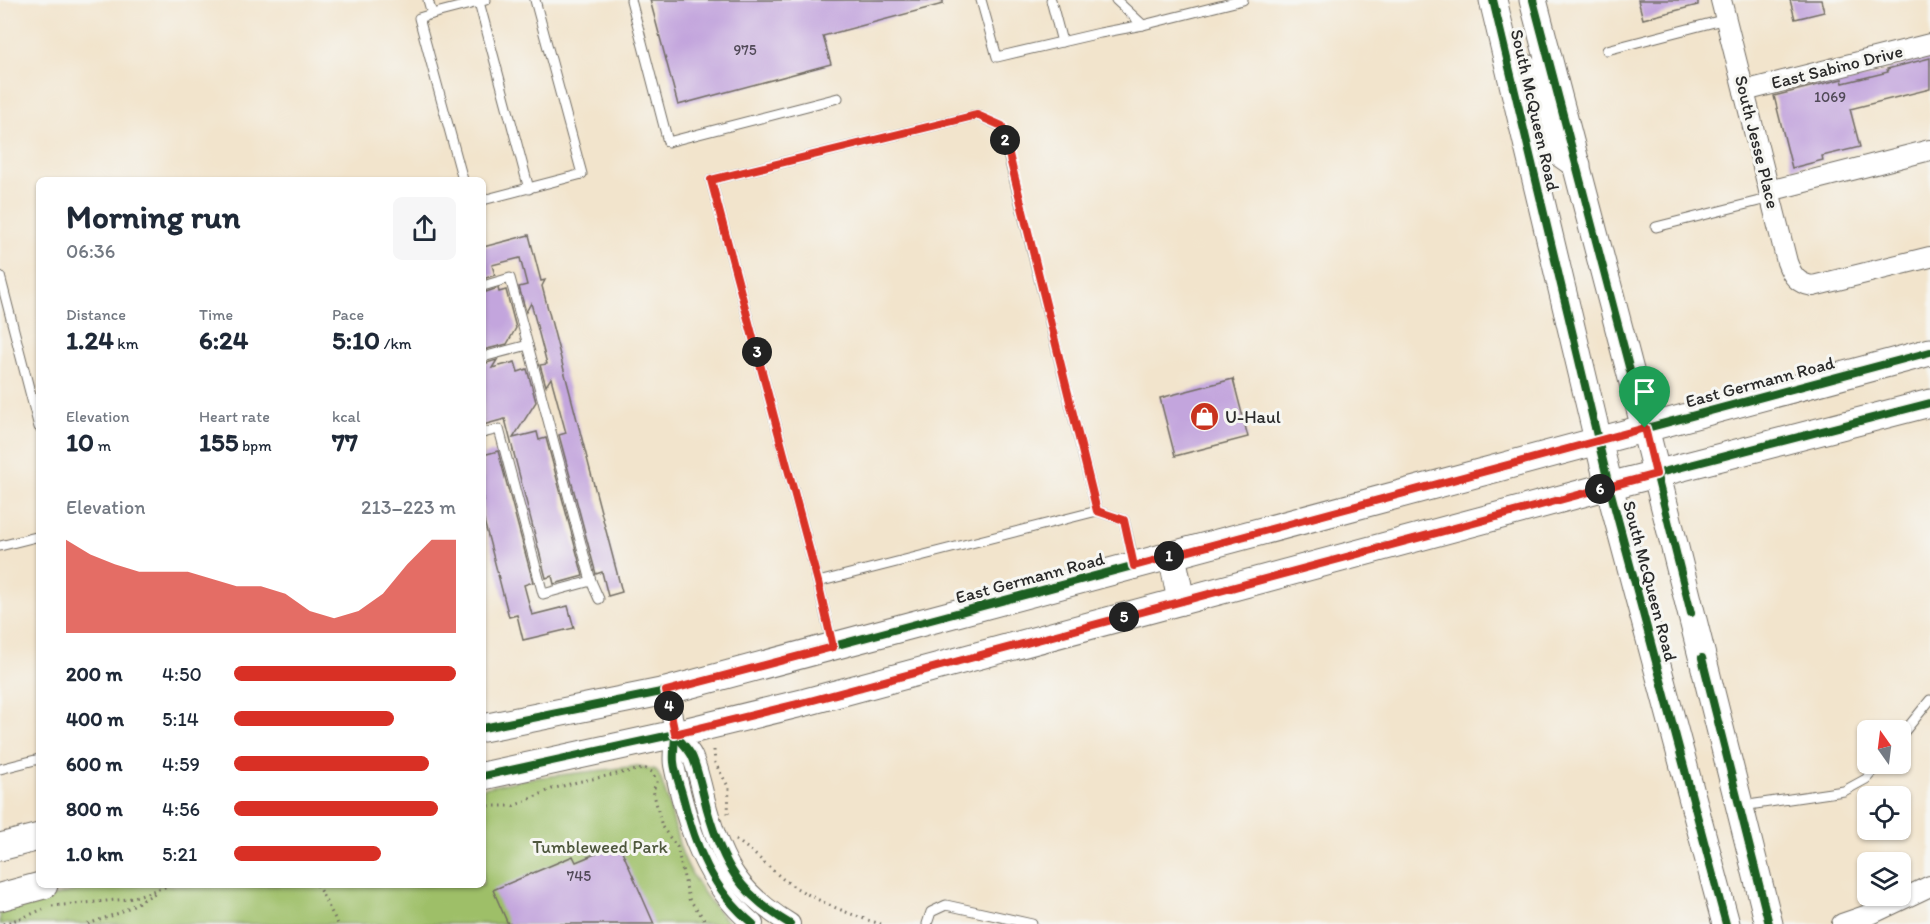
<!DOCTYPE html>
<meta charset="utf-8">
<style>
body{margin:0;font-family:Itim,sans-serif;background:#f6f6f7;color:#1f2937;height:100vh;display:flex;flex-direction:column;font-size:22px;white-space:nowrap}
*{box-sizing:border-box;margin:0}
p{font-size:20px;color:#747a83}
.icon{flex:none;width:33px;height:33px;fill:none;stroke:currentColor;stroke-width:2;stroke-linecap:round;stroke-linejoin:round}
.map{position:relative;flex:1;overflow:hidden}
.drawer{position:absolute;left:36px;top:177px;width:450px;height:711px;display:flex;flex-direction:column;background:#fff;border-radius:9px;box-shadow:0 2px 4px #0004}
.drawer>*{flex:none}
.needle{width:39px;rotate:346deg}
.buttons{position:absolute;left:1857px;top:720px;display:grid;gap:12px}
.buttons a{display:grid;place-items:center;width:54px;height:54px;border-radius:9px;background:#fff;box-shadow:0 2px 4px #0004;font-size:30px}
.pin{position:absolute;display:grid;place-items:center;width:51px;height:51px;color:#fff;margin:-62px -26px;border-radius:50% 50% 50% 0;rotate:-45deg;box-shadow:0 0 6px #0007}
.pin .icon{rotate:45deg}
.km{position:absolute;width:30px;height:30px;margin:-15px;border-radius:50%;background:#222;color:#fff;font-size:16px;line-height:30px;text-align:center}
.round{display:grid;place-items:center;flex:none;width:63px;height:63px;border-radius:9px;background:#f6f6f7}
.summary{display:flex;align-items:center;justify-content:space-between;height:102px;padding:0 30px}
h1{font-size:33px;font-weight:800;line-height:45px}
.stats{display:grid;grid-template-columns:repeat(3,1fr);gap:9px;height:102px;padding:6px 30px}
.stats div{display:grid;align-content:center}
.stats b{font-size:26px;font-weight:800}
.stats small{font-size:16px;font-weight:400}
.stats p{font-size:16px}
.chart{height:168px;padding:12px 30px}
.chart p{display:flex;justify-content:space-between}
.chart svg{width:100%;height:108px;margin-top:6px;fill:#d93025;opacity:.7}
ul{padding:0 30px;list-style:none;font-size:20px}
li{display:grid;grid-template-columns:96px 72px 1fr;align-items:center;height:45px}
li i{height:15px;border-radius:8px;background:#d93025}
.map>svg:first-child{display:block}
.green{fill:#9ebf68;stroke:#64754a;stroke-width:1.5}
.building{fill:#c3a5dd}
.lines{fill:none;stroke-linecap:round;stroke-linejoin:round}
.lane-casing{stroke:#716c63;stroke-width:11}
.street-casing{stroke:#716c63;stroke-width:22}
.secondary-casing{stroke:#716c63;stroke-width:29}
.path{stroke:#716c63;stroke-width:3;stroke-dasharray:1.5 4.5;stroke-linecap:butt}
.lane{stroke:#fff;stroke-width:9}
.street{stroke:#fff;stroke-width:20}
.secondary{stroke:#fff;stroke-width:27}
.cycleway-casing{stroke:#f6f6f2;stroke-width:11}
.cycleway{stroke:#1b5e20;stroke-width:8}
.route-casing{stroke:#fff;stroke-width:12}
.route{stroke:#d93025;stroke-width:8}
.labels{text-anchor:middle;stroke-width:6;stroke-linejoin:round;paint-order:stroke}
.number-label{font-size:15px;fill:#514a58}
.street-label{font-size:18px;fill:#2b2b2b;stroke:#f6f6f2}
.poi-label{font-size:18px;fill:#2b2b2b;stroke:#f6f6f2;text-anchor:start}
.park-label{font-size:18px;fill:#4e573d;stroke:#f6f6f2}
</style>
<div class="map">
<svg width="1930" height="924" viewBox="0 0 1930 924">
<rect width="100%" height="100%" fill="#f6f6f2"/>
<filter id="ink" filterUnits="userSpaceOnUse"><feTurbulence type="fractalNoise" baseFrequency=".0167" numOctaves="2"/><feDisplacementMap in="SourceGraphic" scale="12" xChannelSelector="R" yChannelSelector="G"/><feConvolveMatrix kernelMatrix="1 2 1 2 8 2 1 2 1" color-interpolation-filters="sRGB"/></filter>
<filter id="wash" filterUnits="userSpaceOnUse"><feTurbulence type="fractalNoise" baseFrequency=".008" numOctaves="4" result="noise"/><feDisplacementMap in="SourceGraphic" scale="24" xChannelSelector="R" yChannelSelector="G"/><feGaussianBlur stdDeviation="1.35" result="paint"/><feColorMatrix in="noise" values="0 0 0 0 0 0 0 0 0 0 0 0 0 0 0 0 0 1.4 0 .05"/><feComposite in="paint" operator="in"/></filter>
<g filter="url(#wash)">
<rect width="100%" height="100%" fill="#f2e4cc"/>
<path class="green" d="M 638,766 L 656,770 L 659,775 C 669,798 673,823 680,847 C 689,875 709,903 730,924 L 0,924 L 0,911 L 96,885 L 483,885 L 483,788 L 525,779 Z"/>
<g id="blocks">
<g class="building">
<polygon points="650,0 943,0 943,4 823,36 831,64 678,105"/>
<polygon points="1638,0 1698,0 1698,5 1643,19"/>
<polygon points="1790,0 1821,0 1824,12 1795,19"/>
<polygon points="1930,58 1930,89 1850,109 1860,147 1822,156 1823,160 1792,168 1774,96 1842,79 1843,83 1888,72 1887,69"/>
<polygon points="529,235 541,281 545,280 542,286 622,592 608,596 602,572 596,574 559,435 566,433 551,378 546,386 540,365 547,364 531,303 526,312 519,287 527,285 520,258 492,265 495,275 483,279 483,247"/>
<polygon points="498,288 499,292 506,290 516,328 507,344 483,350 483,293"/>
<polygon points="497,360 492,368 515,362 518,372 527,369 536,402 513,438 537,432 539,440 546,438 583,576 554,584 552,576 546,578 505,419 483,425 483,364"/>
<polygon points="1233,379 1248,437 1175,456 1160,398"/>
<polygon points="498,451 533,582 524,585 532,615 568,606 574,628 523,640 517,615 509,617 483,517 483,455"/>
<polygon points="619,844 654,924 508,924 493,890 573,856 576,862"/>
</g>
</g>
</g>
<g filter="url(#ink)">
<use href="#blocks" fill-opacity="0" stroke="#716c63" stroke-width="1.5"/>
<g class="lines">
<defs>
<g id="lane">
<polyline points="428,0 432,14 486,0"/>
<polyline points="631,0 668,142 838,98"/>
<polyline points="981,0 997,57 1100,33 1143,25 1243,0"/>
<polyline points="1051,0 1062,42"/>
<polyline points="1116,0 1143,25"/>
<polyline points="479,2 529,189"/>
<polyline points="432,14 419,18 463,180"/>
<polyline points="1607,50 1726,19"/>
<polyline points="483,200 582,174 535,0"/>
<polyline points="1656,227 1771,198"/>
<polyline points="0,276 39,427"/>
<polyline points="483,286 510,278 591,581 543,594 499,429 483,433"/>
<polyline points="483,357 528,345"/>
<polyline points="0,546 36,537"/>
<polyline points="591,581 599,599"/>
<polyline points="818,582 711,180 977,115 1001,126 1097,511"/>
<polyline points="832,644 818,582 1097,511 1124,520 1134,563"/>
<polyline points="1900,737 1930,700"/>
<polyline points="0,769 39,759"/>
<polyline points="1742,806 1844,791 1866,779 1879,764"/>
<polyline points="927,924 931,912 946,905 1032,924"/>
</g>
<g id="street">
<path d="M 1721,0 L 1787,262 C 1792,276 1798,284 1813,286 L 1930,257"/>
<polyline points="1744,91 1930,44"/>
<polyline points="1769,191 1930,150"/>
<path d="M 666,691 C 669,705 673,719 675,732 C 676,743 672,754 674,765 C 686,824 705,884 753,924"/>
<path d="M 675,734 C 680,741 688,748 692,756 C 698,769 703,794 707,809 C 723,865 739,893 790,924"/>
<polyline points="1842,924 1871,914 1930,886"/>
</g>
<g id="secondary">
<polyline points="1493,0 1609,486 1726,924"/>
<polyline points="1533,0 1645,428 1769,924"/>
<polyline points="1509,62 1524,67 1531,75 1553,148 1577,165"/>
<polyline points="1172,555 1181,601"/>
<polyline points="483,728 666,691 1930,352"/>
<polyline points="483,776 675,734 806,702 1609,486 1930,403"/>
<polyline points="0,847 39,837"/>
<polyline points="0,897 44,885"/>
</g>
</defs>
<use href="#lane" class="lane-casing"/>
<use href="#street" class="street-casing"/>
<use href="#secondary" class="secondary-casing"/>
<g class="path">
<polyline points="714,750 715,763 729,788 728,814"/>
<polyline points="483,806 514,806 552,789 577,782 637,770 646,769 652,772 657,782 653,790 662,827 677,847 689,899 708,924"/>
<path d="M 736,840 C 753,851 767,866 783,879 C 805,896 854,917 881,924"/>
<polyline points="317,885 338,924"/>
<polyline points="52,906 128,899 171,885"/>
<polyline points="3,924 27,916 43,909"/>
<polyline points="88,924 119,913 157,892"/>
</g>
<use href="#lane" class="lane"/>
<use href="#street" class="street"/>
<use href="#secondary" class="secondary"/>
<defs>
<g id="cycleway">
<polyline points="1493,0 1609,486 1726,924"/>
<polyline points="1533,0 1645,428 1691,613"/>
<polyline points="1702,658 1769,924"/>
<polyline points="483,728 666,691 1930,352"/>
<path d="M 675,734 C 680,741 688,748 692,756 C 698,769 703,794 707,809 C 723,865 739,893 790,924"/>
<path d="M 675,734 C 675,743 673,753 674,762 C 675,773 680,786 683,797 C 695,847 713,891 753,924"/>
<polyline points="483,776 675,734 806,702 1609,486 1930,403"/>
</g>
</defs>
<use href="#cycleway" class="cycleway-casing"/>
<use href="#cycleway" class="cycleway"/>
</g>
</g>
<g class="lines" filter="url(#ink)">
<defs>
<polygon id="route" points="977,115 1002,126 1097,511 1124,520 1134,566 1645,428 1656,474 806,702 675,734 666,691 833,647 818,582 711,180"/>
</defs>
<use href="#route" class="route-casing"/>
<use href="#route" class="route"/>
</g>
<defs>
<symbol id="shop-disc" viewBox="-11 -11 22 22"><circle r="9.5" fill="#c8321e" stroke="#f6f6f2"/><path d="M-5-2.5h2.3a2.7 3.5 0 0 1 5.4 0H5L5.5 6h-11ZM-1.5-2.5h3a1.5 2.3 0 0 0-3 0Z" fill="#fff"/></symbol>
</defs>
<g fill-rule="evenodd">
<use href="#shop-disc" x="1188" y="400" width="33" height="33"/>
</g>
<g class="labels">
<g class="number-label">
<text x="745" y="55">975</text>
<text x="1830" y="102">1069</text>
<text x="579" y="881">745</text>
</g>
<g class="street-label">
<text transform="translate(1837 67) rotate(-14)" y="6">East Sabino Drive</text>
<text transform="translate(1535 110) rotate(77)" y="6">South McQueen Road</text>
<text transform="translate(1757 142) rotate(76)" y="6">South Jesse Place</text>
<text transform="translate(1760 382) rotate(-15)" y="6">East Germann Road</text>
<text transform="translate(1030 578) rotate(-15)" y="6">East Germann Road</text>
<text transform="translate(1650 581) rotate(75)" y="6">South McQueen Road</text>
</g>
<g class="poi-label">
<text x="1225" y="423">U-Haul</text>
</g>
<g class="park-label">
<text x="600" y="853">Tumbleweed Park</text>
</g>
</g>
</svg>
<div class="buttons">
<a><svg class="needle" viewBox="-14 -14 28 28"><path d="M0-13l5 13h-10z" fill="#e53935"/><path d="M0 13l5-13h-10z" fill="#747a83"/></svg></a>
<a><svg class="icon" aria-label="locate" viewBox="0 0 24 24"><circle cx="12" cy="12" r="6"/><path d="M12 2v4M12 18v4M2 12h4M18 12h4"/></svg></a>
<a><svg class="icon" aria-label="layers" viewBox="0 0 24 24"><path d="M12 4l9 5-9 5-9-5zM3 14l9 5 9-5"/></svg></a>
</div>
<div class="pin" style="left:1645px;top:428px;background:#1e9e55"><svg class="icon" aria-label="arrive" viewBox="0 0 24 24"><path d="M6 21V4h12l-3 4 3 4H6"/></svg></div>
<b class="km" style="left:1169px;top:556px">1</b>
<b class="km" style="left:1005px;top:140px">2</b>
<b class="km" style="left:757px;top:352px">3</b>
<b class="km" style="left:669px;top:706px">4</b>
<b class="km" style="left:1124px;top:617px">5</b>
<b class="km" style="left:1600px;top:489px">6</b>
<section class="drawer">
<div class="summary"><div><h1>Morning run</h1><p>06:36</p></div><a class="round"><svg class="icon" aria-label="share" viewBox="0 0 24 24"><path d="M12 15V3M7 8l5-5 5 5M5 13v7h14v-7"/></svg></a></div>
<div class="stats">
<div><p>Distance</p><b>1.24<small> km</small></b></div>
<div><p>Time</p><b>6:24</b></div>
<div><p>Pace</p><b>5:10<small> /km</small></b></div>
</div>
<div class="stats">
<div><p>Elevation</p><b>10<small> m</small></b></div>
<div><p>Heart rate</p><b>155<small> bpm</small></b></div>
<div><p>kcal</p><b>77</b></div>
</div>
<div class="chart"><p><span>Elevation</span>213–223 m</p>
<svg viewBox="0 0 160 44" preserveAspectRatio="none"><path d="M0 44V6L10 12L20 16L30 19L40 19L50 19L60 22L70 25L80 25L90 28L100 35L110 38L120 35L130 28L140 16L150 6L160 6V44z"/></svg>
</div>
<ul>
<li><b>200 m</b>4:50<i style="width:100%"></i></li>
<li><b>400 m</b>5:14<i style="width:72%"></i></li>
<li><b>600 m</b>4:59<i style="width:88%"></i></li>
<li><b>800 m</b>4:56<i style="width:92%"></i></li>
<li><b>1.0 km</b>5:21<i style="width:66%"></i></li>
</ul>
</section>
</div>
